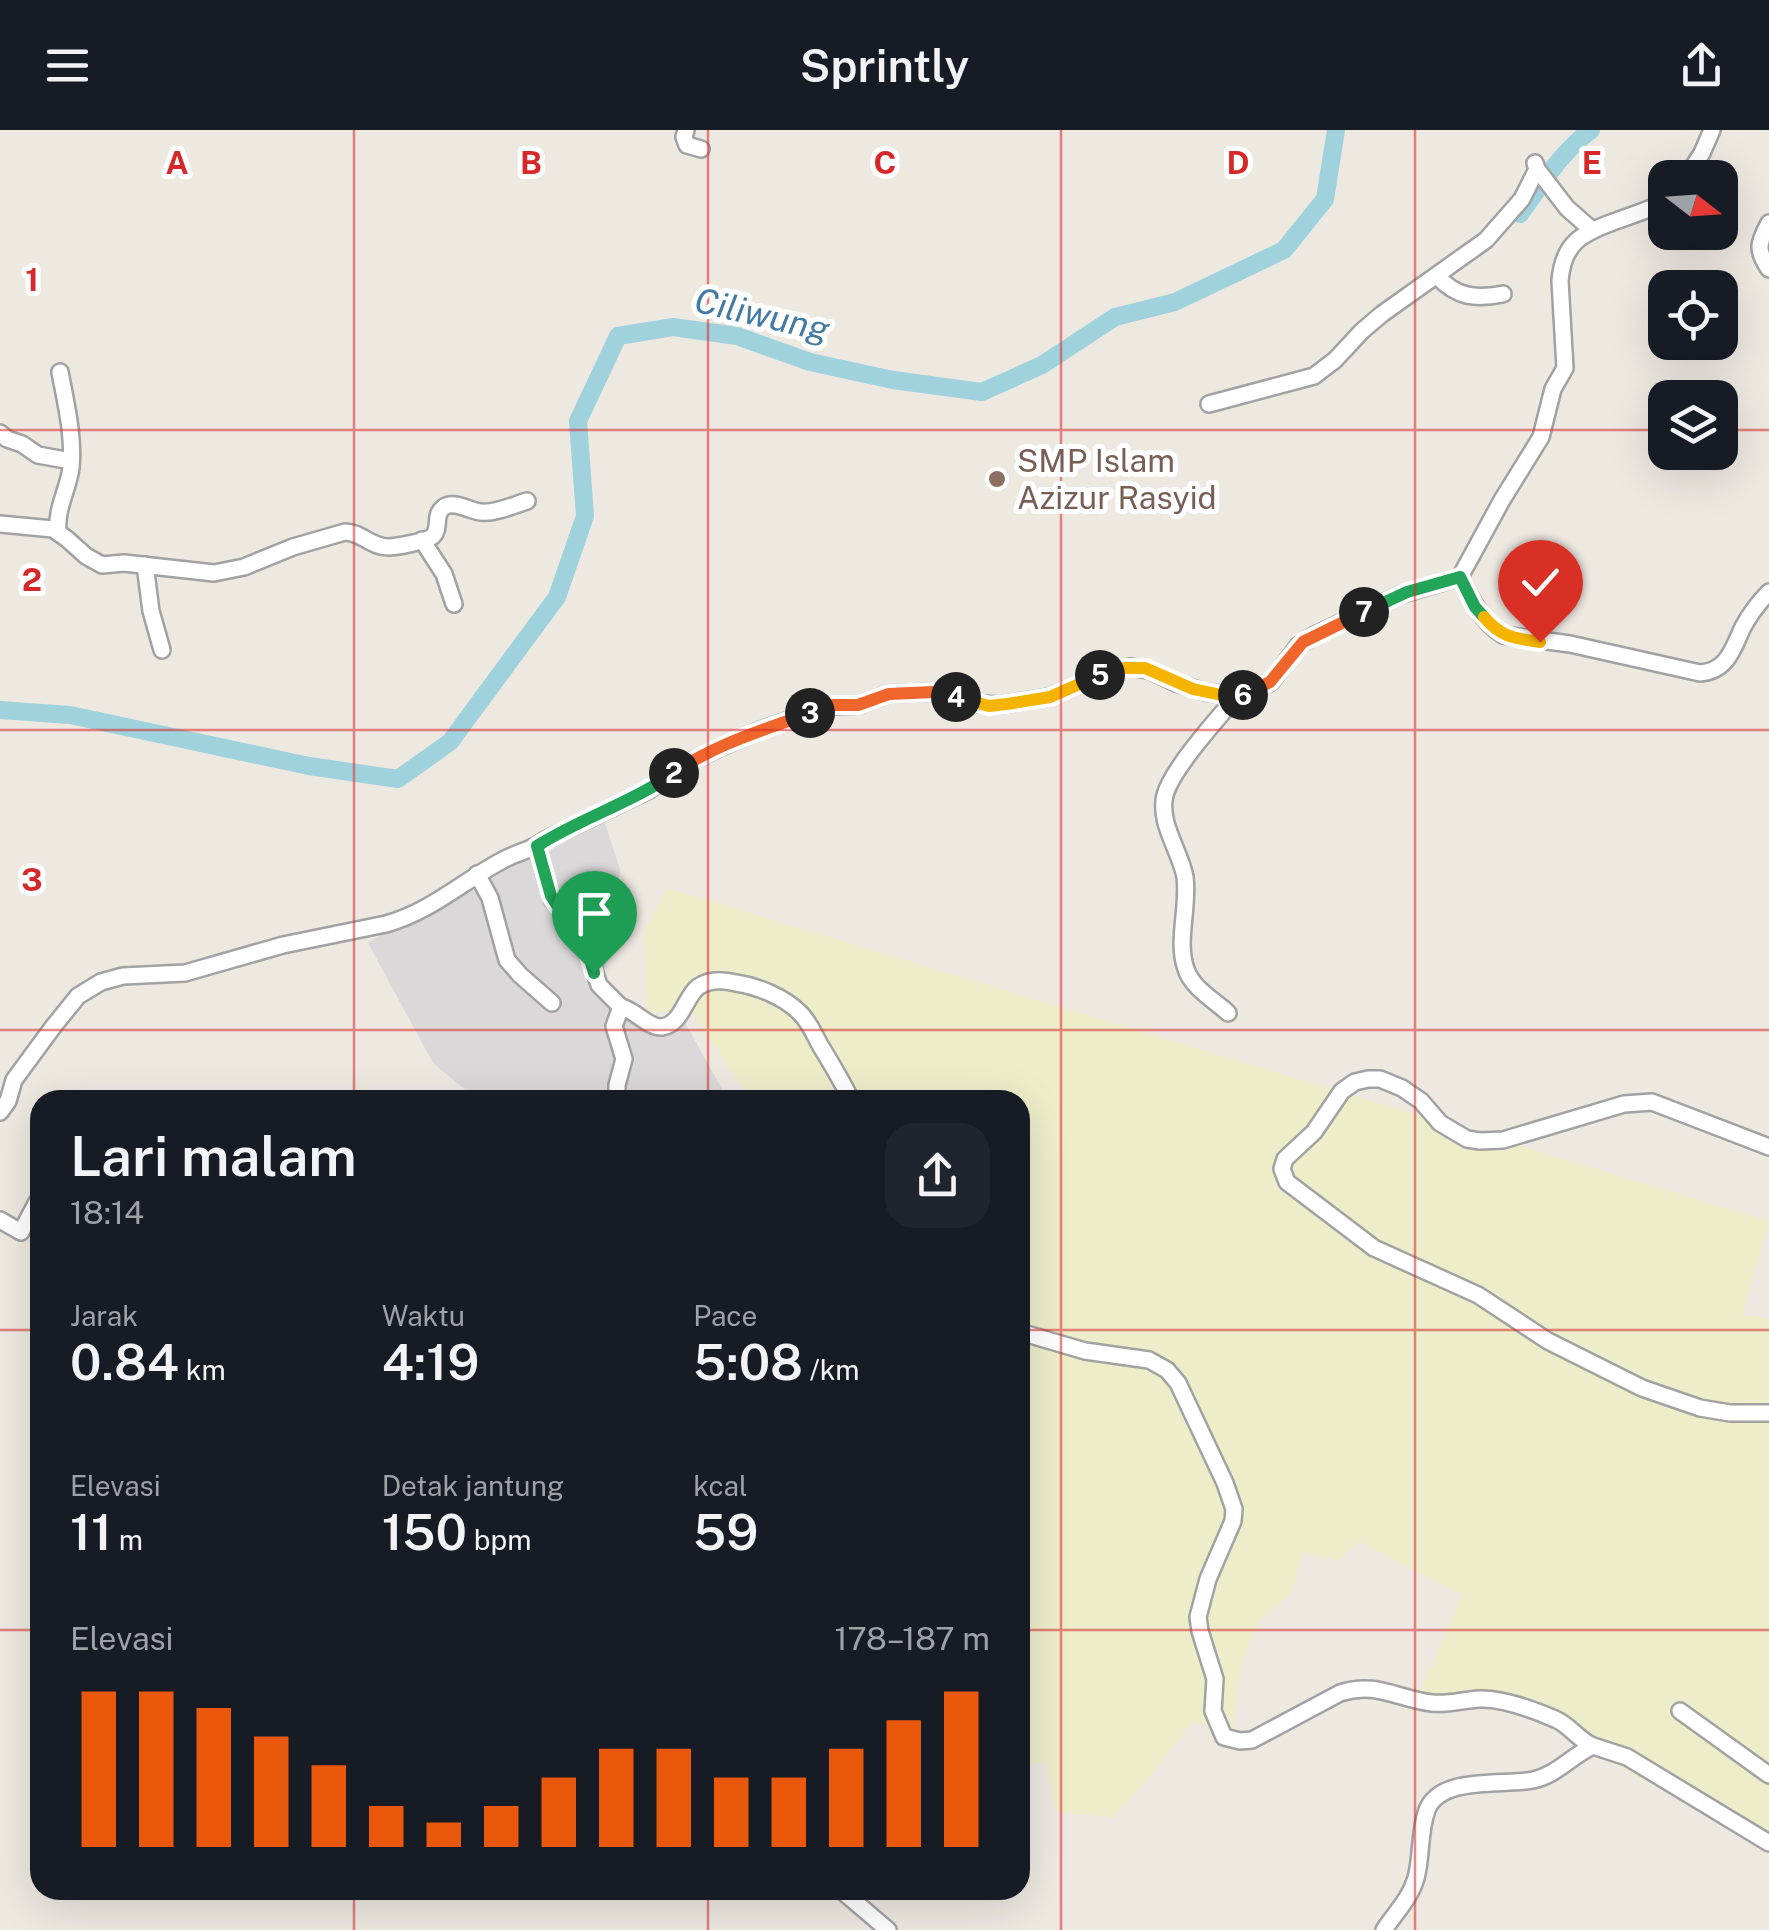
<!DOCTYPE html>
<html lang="id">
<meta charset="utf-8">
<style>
body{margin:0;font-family:"Public Sans",sans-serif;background:#20242c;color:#f1f3f6;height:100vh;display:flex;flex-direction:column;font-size:38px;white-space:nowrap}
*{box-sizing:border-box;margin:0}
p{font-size:32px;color:#9ea1a6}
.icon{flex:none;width:55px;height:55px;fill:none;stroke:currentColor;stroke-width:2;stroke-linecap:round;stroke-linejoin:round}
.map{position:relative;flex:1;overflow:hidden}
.details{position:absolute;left:30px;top:960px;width:1000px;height:810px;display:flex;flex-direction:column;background:#171b24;border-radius:30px;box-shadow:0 10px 40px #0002}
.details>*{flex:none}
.needle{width:65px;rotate:107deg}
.controls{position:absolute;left:1648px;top:30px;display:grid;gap:20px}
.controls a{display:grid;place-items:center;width:90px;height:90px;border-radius:20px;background:#171b24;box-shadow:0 10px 40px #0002;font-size:50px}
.pin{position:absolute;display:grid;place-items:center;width:85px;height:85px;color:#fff;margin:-102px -42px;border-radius:50% 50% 50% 0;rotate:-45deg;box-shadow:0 0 10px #0007}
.pin .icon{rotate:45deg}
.km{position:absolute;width:50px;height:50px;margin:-25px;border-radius:50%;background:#222;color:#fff;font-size:28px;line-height:50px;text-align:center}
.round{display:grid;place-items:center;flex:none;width:105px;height:105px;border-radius:30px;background:#20242c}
.summary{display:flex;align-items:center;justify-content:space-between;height:170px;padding:0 40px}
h1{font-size:55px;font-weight:600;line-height:75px}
.figures{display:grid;grid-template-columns:repeat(3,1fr);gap:15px;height:170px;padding:10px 40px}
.figures div{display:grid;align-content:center}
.figures b{font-size:50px;font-weight:600}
.figures small{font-size:28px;font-weight:400}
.figures p{font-size:28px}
.chart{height:280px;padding:20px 40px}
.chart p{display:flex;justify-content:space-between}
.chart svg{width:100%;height:180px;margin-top:10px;stroke:#ea580c;stroke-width:6}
header{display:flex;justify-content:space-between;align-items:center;height:130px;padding:0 40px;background:#171b24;font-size:45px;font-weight:600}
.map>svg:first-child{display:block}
.residential{fill:#dad8d8}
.farmland{fill:#ededca}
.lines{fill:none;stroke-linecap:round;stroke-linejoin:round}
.river{stroke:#9fd2dd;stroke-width:18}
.minor-casing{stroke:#a2a2a2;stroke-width:20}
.minor{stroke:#fff;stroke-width:15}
.split-1-casing{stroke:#fff;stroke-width:20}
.split-2-casing{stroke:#fff;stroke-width:20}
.split-3-casing{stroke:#fff;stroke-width:20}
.split-4-casing{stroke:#fff;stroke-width:20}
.split-5-casing{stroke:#fff;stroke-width:20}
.split-6-casing{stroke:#fff;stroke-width:20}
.split-7-casing{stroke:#fff;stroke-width:20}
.split-8-casing{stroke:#fff;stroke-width:20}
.split-9-casing{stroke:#fff;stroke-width:20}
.split-1{stroke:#22a559;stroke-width:12}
.split-2{stroke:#22a559;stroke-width:12}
.split-3{stroke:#f0652b;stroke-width:12}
.split-4{stroke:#f0652b;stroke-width:12}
.split-5{stroke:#f5b400;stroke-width:12}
.split-6{stroke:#f5b400;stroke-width:12}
.split-7{stroke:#f0652b;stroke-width:12}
.split-8{stroke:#22a559;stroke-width:12}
.split-9{stroke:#f5b400;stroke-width:12}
.grid{fill:none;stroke:#d62828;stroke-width:2.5;stroke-opacity:0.55}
.education-dot{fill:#8d6e63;stroke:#fff;stroke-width:4}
.labels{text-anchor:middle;stroke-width:10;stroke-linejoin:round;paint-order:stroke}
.education-label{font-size:32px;fill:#785e54;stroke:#fff;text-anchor:start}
.water-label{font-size:35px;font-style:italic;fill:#437aa4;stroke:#fff}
.grid-label{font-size:32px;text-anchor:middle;font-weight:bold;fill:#d62828;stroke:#fff;stroke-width:10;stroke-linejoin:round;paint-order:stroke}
</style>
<header><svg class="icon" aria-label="menu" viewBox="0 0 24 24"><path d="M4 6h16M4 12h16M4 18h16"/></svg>Sprintly<svg class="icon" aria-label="share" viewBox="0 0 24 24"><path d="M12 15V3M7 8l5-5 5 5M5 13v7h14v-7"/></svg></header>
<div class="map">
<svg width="1769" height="1800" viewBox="0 0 1769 1800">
<rect width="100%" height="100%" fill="#ede8e0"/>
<polygon class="residential" points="602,684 620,739 613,799 601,856 647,891 682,887 728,970 474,970 475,968 433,933 368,813 479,741"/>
<polygon class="farmland" points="667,758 1769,1091 1742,1186 1769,1188 1769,1722 1581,1614 1558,1588 1496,1564 1418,1567 1462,1465 1358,1411 1339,1431 1303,1423 1291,1464 1258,1492 1241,1535 1233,1599 1192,1593 1144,1654 1114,1687 1056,1682 1046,1631 1020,1637 1020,970 751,970 692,882 647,882 644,801"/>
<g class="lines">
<g class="river">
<path d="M 1520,84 C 1544,52 1558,25 1591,0"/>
<polyline points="0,580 70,585 309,636 398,649 450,612 557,467 585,386 578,291 618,206 673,197 737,206 810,232 893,250 982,262 1042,235 1115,187 1175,172 1284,120 1325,69 1336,0"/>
</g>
<defs>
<g id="minor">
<polyline points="686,0 684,7 687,15 701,19"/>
<polyline points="1537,39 1567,78 1592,100"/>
<polyline points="1686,48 1702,23 1712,0"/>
<path d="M 1769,93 C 1758,113 1756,120 1769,139"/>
<path d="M 1437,146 C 1457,168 1476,169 1503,164"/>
<polyline points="1209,274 1314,246 1335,230 1362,201 1382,184 1486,110 1522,69 1537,39 1535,33"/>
<polyline points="0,303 7,309 22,314 38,325 71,331"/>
<path d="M 0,394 L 53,399 L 67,409 L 86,426 L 102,435 L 124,433 L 214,443 L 244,437 L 293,417 L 345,402 C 361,402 371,417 388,417 C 396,417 428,411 433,406 C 441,398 433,385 444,377 C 454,370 470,381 481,382 C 494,384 514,375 527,371"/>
<path d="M 58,401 C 56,378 68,360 71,338 C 74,306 66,274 60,242"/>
<polyline points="422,410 444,444 454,474"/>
<polyline points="145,435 151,481 162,520"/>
<path d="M 1460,447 C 1471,469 1482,492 1503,505 L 1570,514 L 1700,543 C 1728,541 1733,518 1743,497 C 1750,484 1759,472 1769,462"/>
<path d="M 537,717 L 552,769 C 559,779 571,781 578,791 L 599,855 L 621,877 L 614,896 L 624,929 L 617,955 L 617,970"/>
<polyline points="477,744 490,768 507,830 520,845 552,873"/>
<path d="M 621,877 C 637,881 648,898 662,897 C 682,894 685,867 698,857 C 709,849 724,850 736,853 C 757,856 784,867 799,882 C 809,891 814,904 820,915 C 831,933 842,951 851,970"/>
<path d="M 1228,883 C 1214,870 1192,858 1186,839 C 1176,812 1189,777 1185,747 C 1180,720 1158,693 1165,665 C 1172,639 1218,588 1237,566"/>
<path d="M 0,982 L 8,971 L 14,950 L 53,897 L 78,866 L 101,852 L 123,846 L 185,843 L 283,815 L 386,794 C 430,782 463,751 503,730 C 517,722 533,720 545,710 L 649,660 L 688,633 L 721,617 L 761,600 L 829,576 L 858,575 L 889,564 L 934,562 L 980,574 L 1000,575 L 1049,567 L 1111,541 L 1130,537 L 1149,540 L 1176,553 L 1205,562 L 1234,566 L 1244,564 L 1271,552 L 1298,516 L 1315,505 L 1400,465 L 1460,447 L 1502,370 L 1541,307 L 1553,259 L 1565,238 L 1560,151 C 1563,113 1581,104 1613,92 C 1630,86 1648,80 1665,72"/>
<polyline points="1769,1017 1652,972 1624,974 1503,1010 1480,1011 1467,1009 1440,993 1421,971 1402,958 1380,949 1368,949 1355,952 1342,961 1314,1002 1285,1029 1282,1039 1287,1052 1374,1118 1478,1165 1548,1211 1642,1258 1700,1278 1730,1283 1769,1283"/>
<polyline points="0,1090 21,1102 37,1072"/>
<path d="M 1020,1202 L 1085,1221 L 1149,1230 L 1167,1240 L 1178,1253 L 1225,1353 L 1234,1379 L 1233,1391 L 1208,1449 L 1198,1487 L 1200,1501 L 1215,1549 L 1213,1581 L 1224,1607 L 1240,1611 L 1252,1610 L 1340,1563 C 1376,1551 1397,1569 1432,1573 C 1447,1575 1463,1570 1479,1569 C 1501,1568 1534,1580 1555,1589 C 1570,1595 1578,1610 1593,1616"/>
<polyline points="1680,1581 1769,1645"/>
<polyline points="841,1760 888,1800"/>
<path d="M 1384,1800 C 1395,1783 1410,1769 1416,1748 C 1422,1726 1419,1701 1427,1680 C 1441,1645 1504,1656 1533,1650 C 1557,1645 1571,1626 1593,1616 L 1627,1627 L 1769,1713"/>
</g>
</defs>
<use href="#minor" class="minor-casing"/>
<use href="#minor" class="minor"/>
</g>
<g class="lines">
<defs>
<polyline id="split-1" points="542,713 537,716 551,766 557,775 573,784 580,794 594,843"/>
<path id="split-2" d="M 542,713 C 584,687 633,672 674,643"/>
<path id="split-3" d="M 674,643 C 715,614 764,600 810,583"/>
<polyline id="split-4" points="810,583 833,575 858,575 889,564 934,562 956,567"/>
<polyline id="split-5" points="956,567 989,576 1007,574 1050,567 1100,545"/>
<polyline id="split-6" points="1100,545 1125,538 1145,538 1193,559 1226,566 1243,565"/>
<polyline id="split-7" points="1243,565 1270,552 1303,512 1364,482"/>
<polyline id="split-8" points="1364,482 1407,462 1460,447 1475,477 1484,487"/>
<path id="split-9" d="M 1484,487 C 1502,508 1514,508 1540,512"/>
</defs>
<use href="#split-1" class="split-1-casing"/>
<use href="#split-2" class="split-2-casing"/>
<use href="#split-3" class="split-3-casing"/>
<use href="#split-4" class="split-4-casing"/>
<use href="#split-5" class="split-5-casing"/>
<use href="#split-6" class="split-6-casing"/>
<use href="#split-7" class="split-7-casing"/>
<use href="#split-8" class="split-8-casing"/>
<use href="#split-9" class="split-9-casing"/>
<use href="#split-1" class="split-1"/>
<use href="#split-2" class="split-2"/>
<use href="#split-3" class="split-3"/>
<use href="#split-4" class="split-4"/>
<use href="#split-5" class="split-5"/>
<use href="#split-6" class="split-6"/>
<use href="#split-7" class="split-7"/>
<use href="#split-8" class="split-8"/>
<use href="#split-9" class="split-9"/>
</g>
<path class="grid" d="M 354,0 L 354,970M 708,0 L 708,970M 1061,0 L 1061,1800M 1415,0 L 1415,1800M 0,300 L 1665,300M 1720,300 L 1769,300M 0,600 L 1769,600M 0,900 L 1769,900M 0,1200 L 40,1200M 1020,1200 L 1769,1200M 0,1500 L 40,1500M 1020,1500 L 1769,1500M 354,1760 L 354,1800M 708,1760 L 708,1800"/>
<circle class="education-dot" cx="997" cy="349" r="10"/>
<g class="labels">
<g class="education-label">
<text x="1017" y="342">SMP Islam<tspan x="1017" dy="37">Azizur Rasyid</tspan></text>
</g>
<g class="water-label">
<text transform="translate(762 185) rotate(13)" y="12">Ciliwung</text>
</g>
</g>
<g class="grid-label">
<text x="177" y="44">A</text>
<text x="531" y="44">B</text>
<text x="885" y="44">C</text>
<text x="1238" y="44">D</text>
<text x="1592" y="44">E</text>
<text x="32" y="161">1</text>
<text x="32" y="461">2</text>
<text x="32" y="761">3</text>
</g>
</svg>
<div class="controls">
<a><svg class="needle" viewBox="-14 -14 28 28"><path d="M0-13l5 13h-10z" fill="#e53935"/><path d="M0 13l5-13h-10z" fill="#9ea1a6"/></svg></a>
<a><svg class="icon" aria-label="locate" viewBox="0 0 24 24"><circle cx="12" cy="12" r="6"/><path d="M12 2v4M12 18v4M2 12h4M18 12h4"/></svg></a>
<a><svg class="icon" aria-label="layers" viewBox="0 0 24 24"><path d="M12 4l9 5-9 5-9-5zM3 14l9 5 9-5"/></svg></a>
</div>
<div class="pin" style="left:594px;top:843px;background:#1e9e55"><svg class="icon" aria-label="arrive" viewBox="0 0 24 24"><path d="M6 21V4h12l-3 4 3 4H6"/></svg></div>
<div class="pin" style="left:1540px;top:512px;background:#d93025"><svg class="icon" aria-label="check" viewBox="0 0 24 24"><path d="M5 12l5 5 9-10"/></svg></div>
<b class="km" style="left:674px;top:643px">2</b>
<b class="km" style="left:810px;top:583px">3</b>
<b class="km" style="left:956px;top:567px">4</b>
<b class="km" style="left:1100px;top:545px">5</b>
<b class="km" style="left:1243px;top:565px">6</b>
<b class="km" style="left:1364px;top:482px">7</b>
<section class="details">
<div class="summary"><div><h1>Lari malam</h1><p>18:14</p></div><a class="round"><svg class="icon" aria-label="share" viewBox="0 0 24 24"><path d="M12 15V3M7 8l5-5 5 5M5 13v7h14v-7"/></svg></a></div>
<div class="figures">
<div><p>Jarak</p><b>0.84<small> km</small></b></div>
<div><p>Waktu</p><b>4:19</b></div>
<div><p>Pace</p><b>5:08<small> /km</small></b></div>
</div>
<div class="figures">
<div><p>Elevasi</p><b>11<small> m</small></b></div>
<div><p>Detak jantung</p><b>150<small> bpm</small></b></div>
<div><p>kcal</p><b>59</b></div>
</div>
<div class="chart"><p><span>Elevasi</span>178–187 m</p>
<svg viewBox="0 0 160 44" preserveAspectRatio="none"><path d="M5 44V6M15 44V6M25 44V10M35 44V17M45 44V24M55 44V34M65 44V38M75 44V34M85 44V27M95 44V20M105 44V20M115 44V27M125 44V27M135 44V20M145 44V13M155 44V6"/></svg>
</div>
</section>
</div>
